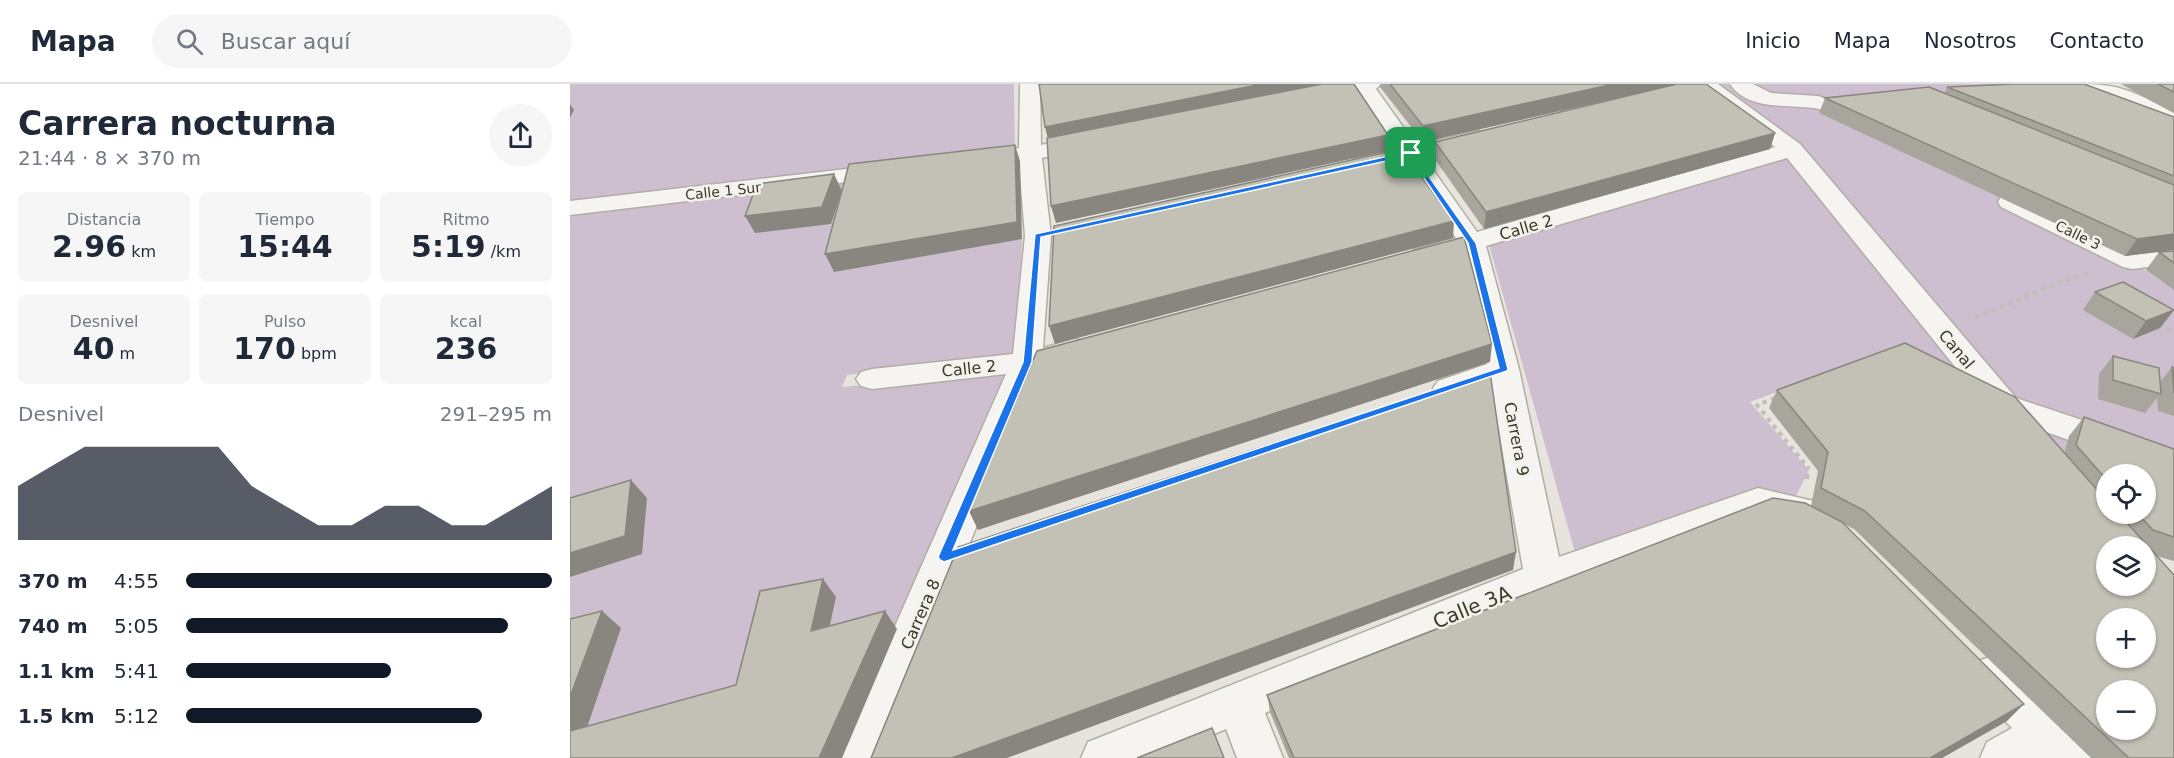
<!DOCTYPE html>
<html lang="es">
<meta charset="utf-8">
<style>
body{margin:0;font-family:"DejaVu Sans",sans-serif;background:#f6f6f7;color:#1f2937;height:100vh;display:flex;flex-direction:column;font-size:22px;white-space:nowrap}
*{box-sizing:border-box;margin:0}
p{font-size:20px;color:#747a83}
.icon{flex:none;width:33px;height:33px;fill:none;stroke:currentColor;stroke-width:2;stroke-linecap:round;stroke-linejoin:round}
.map{position:relative;flex:1;overflow:hidden}
.details{display:flex;flex-direction:column;background:#fff;width:570px}
.details>*{flex:none}
.tools{position:absolute;left:1526px;top:380px;display:grid;gap:12px}
.tools a{display:grid;place-items:center;width:60px;height:60px;border-radius:50%;background:#fff;box-shadow:0 2px 4px #0004;font-size:30px}
.pin{position:absolute;display:grid;place-items:center;width:51px;height:51px;color:#fff;margin:-26px;border-radius:12px;box-shadow:0 3px 9px #0006}
.round{display:grid;place-items:center;flex:none;width:63px;height:63px;border-radius:32px;background:#f6f6f7}
.summary{display:flex;align-items:center;justify-content:space-between;height:102px;padding:0 18px}
h1{font-size:33px;font-weight:700;line-height:45px}
.stats{display:grid;grid-template-columns:repeat(3,1fr);gap:9px;height:102px;padding:6px 18px}
.stats div{display:grid;align-content:center;border-radius:9px;background:#f6f6f7;text-align:center}
.stats b{font-size:30px;font-weight:700}
.stats small{font-size:16px;font-weight:400}
.stats p{font-size:16px}
.chart{height:168px;padding:12px 18px}
.chart p{display:flex;justify-content:space-between}
.chart svg{width:100%;height:108px;margin-top:6px;fill:#111827;opacity:.7}
ul{padding:0 18px;list-style:none;font-size:20px}
li{display:grid;grid-template-columns:96px 72px 1fr;align-items:center;height:45px}
li i{height:15px;border-radius:8px;background:#111827}
header{display:flex;align-items:center;gap:36px;box-sizing:border-box;height:84px;padding:0 30px;background:#fff;border-bottom:2px solid #e0e1e3}
header strong{font-size:28px}
nav{display:flex;gap:33px;margin-inline-start:auto;font-size:21px}
.search{width:420px;height:54px;background:#f6f6f7;display:flex;align-items:center;gap:15px;box-sizing:border-box;padding:0 21px;border-radius:33px;color:#747a83;font-size:22px}
main{display:flex;flex:1;min-height:0}
.map>svg:first-child{display:block}
.green{fill:#cebfd0}
.lines{fill:none;stroke-linecap:round;stroke-linejoin:round}
.minor-casing{stroke:#b1ada3;stroke-width:3}
.path-far1{stroke:#c1bfb8;stroke-width:4;stroke-dasharray:4.5 4.5;stroke-linecap:butt}
.path{stroke:#c1bfb8;stroke-width:4.5;stroke-dasharray:5 5;stroke-linecap:butt}
.minor{fill:#f5f4f0;fill-rule:evenodd}
.wall{fill:#a8a59c;fill-rule:evenodd}
.shaded-wall{fill:#88867f}
.building{fill:#c3c0b5;stroke:#88867f;stroke-width:1.5;fill-rule:evenodd}
.route{fill:#1a73e8;stroke:#fff;stroke-width:1.5;fill-rule:evenodd}
.labels{text-anchor:middle;stroke-width:5;stroke-linejoin:round;paint-order:stroke}
.far-street-label{font-size:14px;fill:#3d3727;stroke:#f4f2ec}
.street-label{font-size:16px;fill:#3d3727;stroke:#f4f2ec}
.near-street-label{font-size:20px;fill:#3d3727;stroke:#f4f2ec}
</style>
<header>
<strong>Mapa</strong>
<div class="search"><svg class="icon" aria-label="search" viewBox="0 0 24 24"><circle cx="10" cy="10" r="6"/><path d="M15 15l6 6"/></svg>Buscar aquí</div>
<nav><a>Inicio</a><a>Mapa</a><a>Nosotros</a><a>Contacto</a></nav>
</header>
<main>
<section class="details">
<div class="summary"><div><h1>Carrera nocturna</h1><p>21:44 · 8 × 370 m</p></div><a class="round"><svg class="icon" aria-label="share" viewBox="0 0 24 24"><path d="M12 15V3M7 8l5-5 5 5M5 13v7h14v-7"/></svg></a></div>
<div class="stats">
<div><p>Distancia</p><b>2.96<small> km</small></b></div>
<div><p>Tiempo</p><b>15:44</b></div>
<div><p>Ritmo</p><b>5:19<small> /km</small></b></div>
</div>
<div class="stats">
<div><p>Desnivel</p><b>40<small> m</small></b></div>
<div><p>Pulso</p><b>170<small> bpm</small></b></div>
<div><p>kcal</p><b>236</b></div>
</div>
<div class="chart"><p><span>Desnivel</span>291–295 m</p>
<svg viewBox="0 0 160 44" preserveAspectRatio="none"><path d="M0 44V22L10 14L20 6L30 6L40 6L50 6L60 6L70 22L80 30L90 38L100 38L110 30L120 30L130 38L140 38L150 30L160 22V44z"/></svg>
</div>
<ul>
<li><b>370 m</b>4:55<i style="width:100%"></i></li>
<li><b>740 m</b>5:05<i style="width:88%"></i></li>
<li><b>1.1 km</b>5:41<i style="width:56%"></i></li>
<li><b>1.5 km</b>5:12<i style="width:81%"></i></li>
</ul>
</section>
<div class="map">
<svg width="1604" height="674" viewBox="0 0 1604 674">
<rect width="100%" height="100%" fill="#e7e4dd"/>
<g class="green">
<polygon points="0,0 444,0 445,66 0,116 0,34 4,26 0,26"/>
<polygon points="1148,0 1519,0 1515,7 1555,172 1604,206 1604,390 1499,352 1491,379 1226,64"/>
<polygon points="1221,69 1422,313 1320,265 1180,318 1239,386 1224,416 1006,472 919,161"/>
<polygon points="286,97 452,155 447,272 277,291 272,303 441,287 327,545 183,618 9,667 0,558 0,131"/>
</g>
<g class="lines">
<defs>
<g id="minor">
<polygon points="450,0 470,0 471,61 522,50 530,52 533,57 530,62 472,74 481,152 473,264 505,255 516,258 520,265 516,272 470,285 313,674 267,674 436,290 302,305 291,302 286,295 291,288 302,285 443,270 455,152 449,78 404,83 396,81 393,76 396,71 449,64"/>
<polygon points="772,0 811,0 806,5 846,61 908,47 916,49 919,54 916,59 854,73 907,148 1205,63 1125,0 1148,0 1230,60 1446,314 1604,367 1604,393 1456,341 1444,344 1432,341 1217,74 916,162 949,285 989,473 1188,404 1248,418 1253,428 1248,438 1235,442 1189,432 988,505 695,629 713,674 667,674 656,645 588,674 511,674 518,658 953,485 921,301 879,315 868,311 863,304 868,297 917,280 891,169 853,180 844,178 840,172 844,166 886,154 834,77 792,87 784,85 780,80 784,75 826,66 788,9 743,18 736,16 733,12 736,8"/>
<path d="M 1160,0 L 1183,0 L 1201,9 L 1248,12 L 1268,18 L 1297,15 L 1304,17 L 1307,21 L 1304,25 C 1293,28 1278,31 1267,30 C 1259,30 1252,25 1244,24 C 1216,20 1178,27 1160,0 Z"/>
<path d="M 1514,0 C 1553,0 1570,11 1604,29 L 1604,43 L 1548,16 L 1516,5 Z"/>
<polygon points="320,80 328,82 332,87 328,92 0,131 0,117"/>
<polygon points="1440,111 1566,169 1604,164 1604,180 1562,185 1553,183 1431,123 1428,118 1431,113"/>
<polygon points="1420,573 1435,578 1519,658 1526,674 1410,674 1417,658 1442,644 1405,606 1399,592 1405,578"/>
</g>
</defs>
<use href="#minor" class="minor-casing"/>
<g class="path-far1">
<polyline points="1405,234 1498,195 1521,189"/>
<polyline points="1590,239 1604,249"/>
<polyline points="1205,314 1187,321 1239,385"/>
</g>
<polyline class="path" points="1237,395 1237,384"/>
<use href="#minor" class="minor"/>
</g>
<g class="wall">
<polygon points="810,0 1136,0 1205,49 1200,65 914,145 864,74 865,58 1071,9 853,58 810,3"/>
<polygon points="1551,0 1604,0 1604,29"/>
<polygon points="1377,3 1604,33 1604,166 1555,172 1249,29 1255,14 1374,10"/>
<polygon points="1604,167 1604,206 1576,186 1589,168"/>
<polygon points="1525,208 1604,226 1590,244 1563,255 1513,226"/>
<polygon points="1543,272 1590,298 1602,283 1604,284 1604,332 1588,327 1587,314 1575,329 1528,315 1529,290"/>
<path d="M 1207,306 L 1494,369 L 1499,352 L 1514,333 L 1604,365 L 1604,477 L 1586,472 L 1604,674 L 1521,674 L 1284,445 L 1274,440 L 1437,637 L 1372,674 L 719,674 L 700,628 L 697,611 L 1241,422 L 1248,387 L 1199,324 ZM 1536,390 L 1575,429 L 1536,429 Z"/>
</g>
<g class="shaded-wall">
<polygon points="692,0 769,0 479,59 475,43"/>
<polygon points="1044,0 1109,0 853,58 853,42"/>
<polygon points="0,20 4,26 0,34"/>
<polygon points="1205,49 1200,65 914,145 916,128"/>
<polygon points="818,51 818,67 486,139 481,122"/>
<polygon points="445,61 450,77 452,155 264,188 255,170"/>
<polygon points="264,90 272,107 261,140 185,149 175,132"/>
<polygon points="884,137 883,154 485,260 479,242"/>
<polygon points="1604,150 1604,166 1555,172 1567,155"/>
<polygon points="1604,226 1590,244 1563,255 1576,237"/>
<polygon points="922,260 920,278 408,446 399,427"/>
<polygon points="61,396 77,414 72,470 0,493 0,469"/>
<polygon points="946,468 943,486 437,674 382,674"/>
<polygon points="253,495 266,513 255,564 241,547"/>
<polygon points="32,527 51,544 9,667 0,661 0,613"/>
<polygon points="315,527 327,545 272,674 249,674"/>
<polygon points="1454,620 1437,637 1372,674 1360,674"/>
</g>
<g class="building">
<polygon points="469,0 692,0 475,43"/>
<polygon points="752,0 784,0 818,51 481,122 477,54"/>
<polygon points="820,0 1044,0 853,42"/>
<polygon points="1107,0 1136,0 1205,49 916,128 865,58"/>
<polygon points="1444,0 1514,0 1604,33 1604,92 1377,3"/>
<polygon points="1588,0 1604,0 1604,8"/>
<polygon points="1359,3 1604,101 1604,150 1567,155 1255,14"/>
<polygon points="445,61 447,138 255,170 279,80"/>
<polygon points="831,65 884,137 479,242 484,142"/>
<polygon points="264,90 252,123 175,132 187,100"/>
<polygon points="894,153 922,260 399,427 467,267"/>
<polygon points="1604,167 1604,179 1589,168"/>
<polygon points="1553,198 1604,226 1576,237 1525,208"/>
<path d="M 1335,259 L 1445,313 L 1536,416 L 1536,429 L 1548,429 L 1604,491 L 1604,674 L 1559,674 L 1295,427 L 1251,404 L 1258,368 L 1207,306 ZM 1536,462 L 1575,462 L 1575,501 L 1536,501 ZM 1536,534 L 1575,534 L 1575,573 L 1536,573 ZM 1536,606 L 1575,606 L 1575,645 L 1536,645 Z"/>
<polygon points="1543,272 1589,284 1591,310 1543,296"/>
<polygon points="1602,283 1604,284 1604,309"/>
<polygon points="920,288 946,468 382,674 301,674 388,463"/>
<polygon points="1514,333 1604,365 1604,453 1583,446 1567,429 1575,429 1575,390 1536,390 1536,395 1506,361"/>
<polygon points="61,396 55,452 0,469 0,414"/>
<polygon points="1203,414 1235,419 1272,438 1454,620 1360,674 724,674 697,611"/>
<polygon points="253,495 241,547 315,527 249,674 0,674 0,647 166,601 190,507"/>
<polygon points="32,527 0,613 0,535"/>
<polygon points="642,644 654,674 567,674"/>
</g>
<path class="route" d="M 841,67 L 906,159 L 938,285 L 937,287 L 374,478 L 370,476 L 368,473 L 453,278 L 465,150 ZM 839,72 L 898,159 L 929,284 L 383,466 L 462,278 L 471,153 Z"/>
<g class="labels">
<g class="far-street-label">
<text transform="translate(153 107) rotate(-6)" y="5">Calle 1 Sur</text>
<text transform="translate(1508 151) rotate(26)" y="5">Calle 3</text>
</g>
<g class="street-label">
<text transform="translate(956 143) rotate(-16)" y="6">Calle 2</text>
<text transform="translate(1387 265) rotate(50)" y="6">Canal</text>
<text transform="translate(399 284) rotate(-6)" y="6">Calle 2</text>
<text transform="translate(947 355) rotate(79)" y="6">Carrera 9</text>
<text transform="translate(350 530) rotate(-67)" y="6">Carrera 8</text>
</g>
<g class="near-street-label">
<text transform="translate(902 523) rotate(-22)" y="7">Calle 3A</text>
</g>
</g>
</svg>
<div class="tools">
<a><svg class="icon" aria-label="locate" viewBox="0 0 24 24"><circle cx="12" cy="12" r="6"/><path d="M12 2v4M12 18v4M2 12h4M18 12h4"/></svg></a>
<a><svg class="icon" aria-label="layers" viewBox="0 0 24 24"><path d="M12 4l9 5-9 5-9-5zM3 14l9 5 9-5"/></svg></a>
<a>+</a>
<a>−</a>
</div>
<div class="pin" style="left:841px;top:69px;background:#1e9e55"><svg class="icon" aria-label="arrive" viewBox="0 0 24 24"><path d="M6 21V4h12l-3 4 3 4H6"/></svg></div>
</div>
</main>
